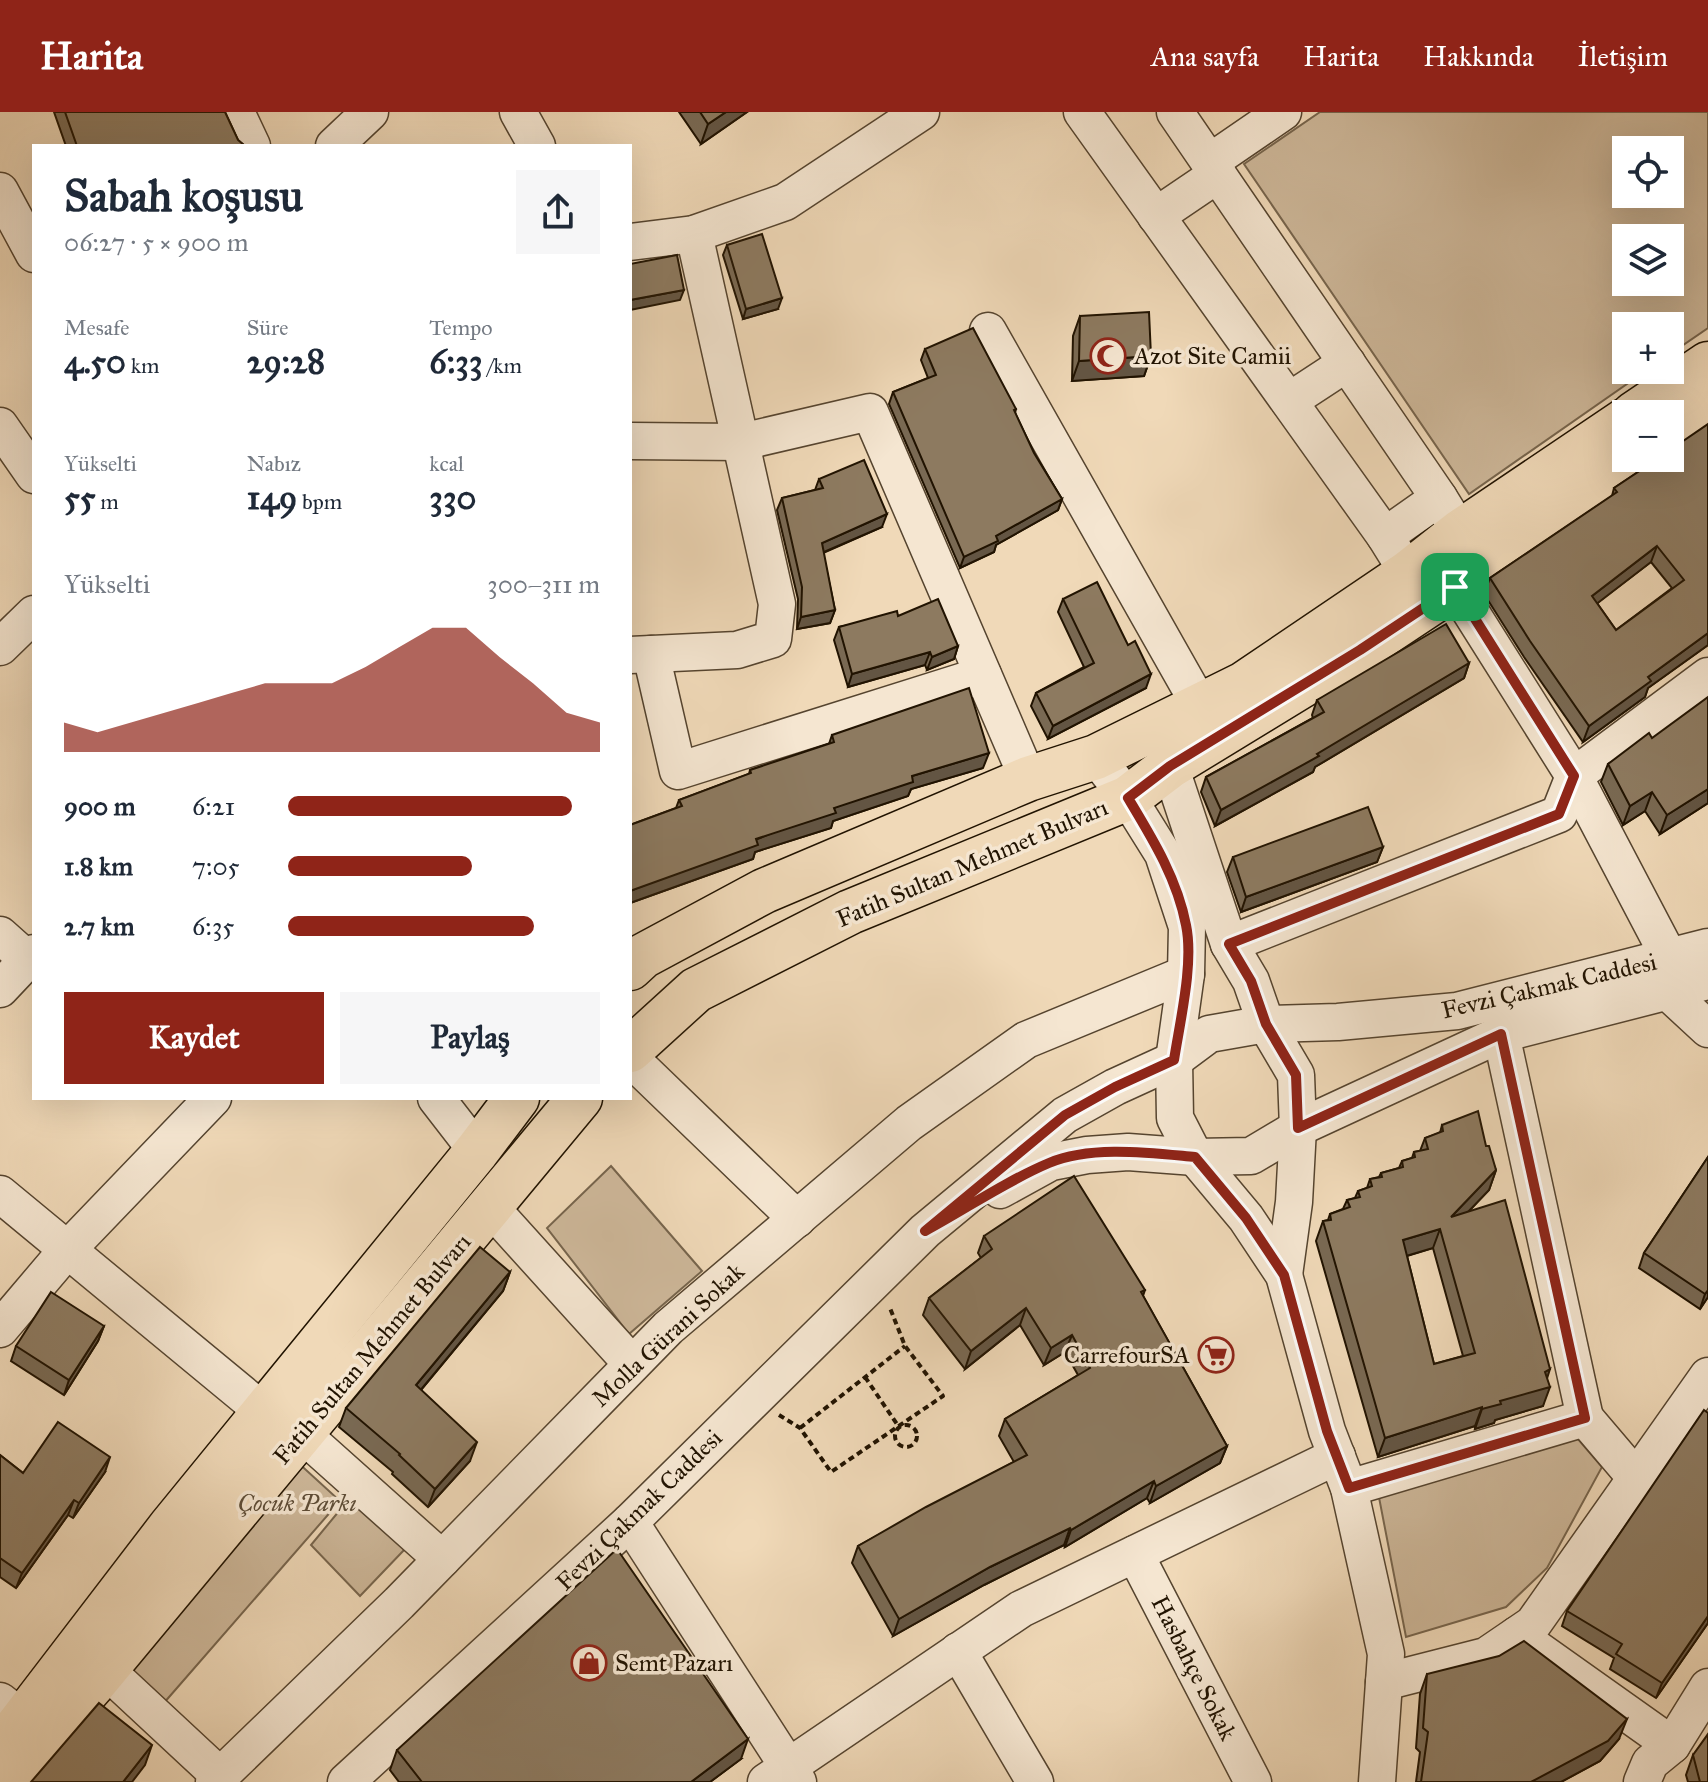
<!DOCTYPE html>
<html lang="tr">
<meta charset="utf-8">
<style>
body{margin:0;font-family:"IM FELL Great Primer",serif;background:#f6f6f7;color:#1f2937;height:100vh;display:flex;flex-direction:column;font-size:30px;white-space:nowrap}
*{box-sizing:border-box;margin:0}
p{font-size:26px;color:#747a83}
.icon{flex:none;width:44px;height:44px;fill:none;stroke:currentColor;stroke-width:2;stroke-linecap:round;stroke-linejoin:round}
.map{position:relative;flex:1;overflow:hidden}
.sheet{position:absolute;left:32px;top:32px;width:600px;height:956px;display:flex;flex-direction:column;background:#fff;border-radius:0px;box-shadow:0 8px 32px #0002}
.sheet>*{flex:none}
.buttons{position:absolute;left:1612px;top:24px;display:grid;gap:16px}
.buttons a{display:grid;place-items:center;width:72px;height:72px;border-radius:0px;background:#fff;box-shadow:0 8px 32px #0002;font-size:40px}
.pin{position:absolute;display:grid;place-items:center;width:68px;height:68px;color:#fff;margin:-34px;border-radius:16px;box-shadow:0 4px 12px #0006}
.round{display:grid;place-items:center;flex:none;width:84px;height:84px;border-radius:0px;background:#f6f6f7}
.headline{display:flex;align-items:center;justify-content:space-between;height:136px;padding:0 32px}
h1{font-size:44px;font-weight:700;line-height:60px}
.stats{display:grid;grid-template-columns:repeat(3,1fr);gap:12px;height:136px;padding:8px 32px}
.stats div{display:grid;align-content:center}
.stats b{font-size:34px;font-weight:700}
.stats small{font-size:22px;font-weight:400}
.stats p{font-size:22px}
.chart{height:224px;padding:16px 32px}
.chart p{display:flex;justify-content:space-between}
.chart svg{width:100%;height:144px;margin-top:8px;fill:#8f2418;opacity:.7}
.primary-button{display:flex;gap:16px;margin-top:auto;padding:16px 32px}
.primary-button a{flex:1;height:92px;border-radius:0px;background:#8f2418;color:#fff;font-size:32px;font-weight:700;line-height:92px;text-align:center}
.primary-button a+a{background:#f6f6f7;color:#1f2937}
ul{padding:0 32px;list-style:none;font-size:26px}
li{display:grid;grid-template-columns:128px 96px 1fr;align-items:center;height:60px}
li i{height:20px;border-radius:10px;background:#8f2418}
header{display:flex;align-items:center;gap:48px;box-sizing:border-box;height:112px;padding:0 40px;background:#8f2418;color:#fff}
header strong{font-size:38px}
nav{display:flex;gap:44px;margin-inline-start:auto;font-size:28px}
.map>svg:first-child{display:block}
.green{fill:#cdb799;stroke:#77654d;stroke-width:2;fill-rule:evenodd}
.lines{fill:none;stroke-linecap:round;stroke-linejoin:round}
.minor-casing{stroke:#55442f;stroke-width:39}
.major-casing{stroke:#211301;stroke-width:47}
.path{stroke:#211301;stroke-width:4;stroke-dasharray:6 4;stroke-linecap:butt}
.minor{stroke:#f5e6d1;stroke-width:36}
.major{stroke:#f0d9b8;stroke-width:44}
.wall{fill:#796953;stroke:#211301;stroke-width:2;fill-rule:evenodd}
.shaded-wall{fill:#635543;stroke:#211301;stroke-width:2}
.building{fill:#8d7a60;stroke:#211301;stroke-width:2;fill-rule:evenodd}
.route-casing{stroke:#fff;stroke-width:16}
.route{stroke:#8f2418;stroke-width:10}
.labels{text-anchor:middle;stroke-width:7;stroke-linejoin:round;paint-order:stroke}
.poi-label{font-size:24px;fill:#211301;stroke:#f5e6d1;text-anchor:start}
.street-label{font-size:24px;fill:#211301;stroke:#f5e6d1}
.park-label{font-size:24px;font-style:italic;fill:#5d4c36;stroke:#f5e6d1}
</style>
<header>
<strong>Harita</strong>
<nav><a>Ana sayfa</a><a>Harita</a><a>Hakkında</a><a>İletişim</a></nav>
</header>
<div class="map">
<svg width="1708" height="1670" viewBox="0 0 1708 1670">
<rect width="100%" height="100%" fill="#f0d9b8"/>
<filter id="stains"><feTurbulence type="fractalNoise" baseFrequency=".0025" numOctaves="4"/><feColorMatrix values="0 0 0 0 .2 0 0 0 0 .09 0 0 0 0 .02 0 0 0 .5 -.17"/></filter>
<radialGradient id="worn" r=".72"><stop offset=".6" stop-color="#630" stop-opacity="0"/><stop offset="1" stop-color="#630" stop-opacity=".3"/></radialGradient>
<g class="green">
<path d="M 1320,0 L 1708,0 L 1708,216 L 1670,242 L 1670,214 L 1626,214 L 1626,258 L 1647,258 L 1469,382 L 1244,52 ZM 1626,38 L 1670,38 L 1670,82 L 1626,82 ZM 1626,126 L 1670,126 L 1670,170 L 1626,170 Z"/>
<polygon points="611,1054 702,1159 629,1222 547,1116"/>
<polygon points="1572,1320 1602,1355 1547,1456 1506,1495 1406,1525 1377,1375"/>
<polygon points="294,1347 340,1389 163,1592 121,1557"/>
<polygon points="349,1387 405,1437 360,1484 311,1433"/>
</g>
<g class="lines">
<defs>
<g id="minor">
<polyline points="236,0 252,34"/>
<polyline points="518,0 537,34"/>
<polyline points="1082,0 1385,424 1408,461"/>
<polyline points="1175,0 1439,386 1460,420"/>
<polyline points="334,34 370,0"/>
<polyline points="1210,50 1283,0"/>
<polyline points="0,79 34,142"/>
<polyline points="1156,104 1218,62"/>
<polyline points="630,130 694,122 785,90 921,0"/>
<polyline points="988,219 1199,592"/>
<polyline points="1289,289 1347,251"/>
<polyline points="0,314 34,363"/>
<polyline points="630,329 741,330 870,300 1028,667"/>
<polyline points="1385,424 1439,386"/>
<polyline points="1455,475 1574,664 1669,845"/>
<polyline points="0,535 34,502"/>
<polyline points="651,542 678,659 983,563"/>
<polyline points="630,543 737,538 773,527 777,492 694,122"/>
<polyline points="1096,645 1128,686 1163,742 1187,815 1186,862 1174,948 1175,1006 1195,1045 1246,1106 1284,1163 1327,1319 1349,1376 1386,1542 1377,1670"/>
<polyline points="1170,654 1229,832 1251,869 1266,912 1296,963 1298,1016 1294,1090 1284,1163"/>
<polyline points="0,823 28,848"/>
<polyline points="1229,832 1559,702 1574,664 1708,564"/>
<polyline points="0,877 34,841"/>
<polyline points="1668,880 1708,917"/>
<polyline points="630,946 797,1107"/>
<polyline points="436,986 477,1039"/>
<polyline points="1000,1078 1051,1050 1087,1043 1128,1040 1195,1045 1251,1044 1298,1016 1501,922 1708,869"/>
<polyline points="0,1082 264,1300"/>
<polyline points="490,1095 632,1252"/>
<polyline points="0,1217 67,1138 213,986"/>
<polyline points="1585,1306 1636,1366"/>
<polyline points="301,1321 442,1447"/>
<polyline points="1349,1376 1585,1306 1501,922"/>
<polyline points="630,1410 798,1670"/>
<polyline points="1135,1442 1253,1670"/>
<polyline points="1517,1523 1672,1633"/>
<polyline points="958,1539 1035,1670"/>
<polyline points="105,1557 220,1664"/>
<polyline points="1384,1570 1486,1544 1533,1512 1708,1264"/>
<polyline points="0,1589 23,1607"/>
<polyline points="214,1670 399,1491 668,1216 909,1011 1026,928 1186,862"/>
<polyline points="346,1670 630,1410 925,1119 1065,1003 1115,975 1174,948 1209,922 1266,912 1338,910 1457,899 1708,835"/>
<polyline points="766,1670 1021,1497 1337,1344"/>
<polyline points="1642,1670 1650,1651 1672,1633 1708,1575"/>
</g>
<g id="major">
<polyline points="1634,302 1708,252"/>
<polyline points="1670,320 1708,294"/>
<polyline points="630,856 643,844 764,779 1028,667 1096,645 1244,572 1408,461 1460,420 1626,308"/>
<polyline points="630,938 696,878 850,800 1128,686 1170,654 1360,538 1455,475 1483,448 1632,346"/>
<polyline points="1,1636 171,1414 477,1039 517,986"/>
<polyline points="7,1670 93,1572 580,986"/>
</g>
</defs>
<use href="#minor" class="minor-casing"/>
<use href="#major" class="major-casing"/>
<g class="path">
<polyline points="865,1265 899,1315"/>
<polyline points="779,1303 800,1316 831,1360 943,1284 905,1234 890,1196"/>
<circle cx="906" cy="1324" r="11"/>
<polyline points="800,1316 905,1234"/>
</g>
<use href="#minor" class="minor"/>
<use href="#major" class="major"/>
</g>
<g class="wall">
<polygon points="54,0 225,0 238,28 245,34 66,34"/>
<polygon points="679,0 747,0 701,32"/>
<polygon points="727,133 778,197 743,207 723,143"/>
<polygon points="1080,204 1151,244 1144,264 1072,269 1073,224"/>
<polygon points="925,237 1016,297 1015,301 1034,341 1062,387 1058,398 996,433 994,440 960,456 889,292 893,280 928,266 921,248"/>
<path d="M 1659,346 L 1708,533 L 1648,576 L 1645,585 L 1583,630 L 1524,545 L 1484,482 L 1490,466 L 1612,384 L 1614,376 ZM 1651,450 L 1672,476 L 1616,518 L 1597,491 Z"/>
<polygon points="819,367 882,415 823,441 835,498 830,511 797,517 798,487 777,398 782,386 815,378"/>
<polygon points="1063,487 1128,533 1146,576 1048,627 1031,594 1036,581 1084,555 1058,500"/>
<polygon points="898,504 958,534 954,547 927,558 925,553 848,575 834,528 839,515"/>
<polygon points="1469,551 1464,566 1315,655 1313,660 1215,714 1201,680 1206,665 1313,606 1312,603 1317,588"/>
<polygon points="832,623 983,656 911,677 908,684 833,709 831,716 755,740 753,747 630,791 630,713 676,696 679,688 749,662 750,658 829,632"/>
<polygon points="1652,626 1708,691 1660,722 1645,699 1623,713 1601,670 1608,652"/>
<polygon points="1383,735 1377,750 1241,800 1227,760 1233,745"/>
<path d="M 1442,1013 L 1486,1034 L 1496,1058 L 1489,1078 L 1468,1100 L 1547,1267 L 1543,1294 L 1495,1308 L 1494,1311 L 1475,1317 L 1475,1314 L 1378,1345 L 1316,1129 L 1323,1109 L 1328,1108 L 1330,1102 L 1343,1097 L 1347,1088 L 1355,1086 L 1358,1079 L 1367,1076 L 1370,1067 L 1379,1065 L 1381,1061 L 1399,1056 L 1402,1049 L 1412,1046 L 1414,1040 L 1420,1039 L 1425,1026 L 1440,1021 ZM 1433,1136 L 1463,1244 L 1434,1252 L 1407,1144 Z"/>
<polygon points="1708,1045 1708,1185 1700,1197 1639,1156 1644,1141"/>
<polygon points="984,1124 1145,1178 1143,1184 1227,1334 1220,1351 1150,1391 1147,1386 1065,1435 1064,1433 984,1473 893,1524 852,1451 858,1434 1014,1350 999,1324 1005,1307 1078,1263 1065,1240 1044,1253 1020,1213 965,1257 923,1203 929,1186 981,1146 978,1141"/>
<polygon points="510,1160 503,1179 421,1278 470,1349 428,1395 392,1362 393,1360 339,1315 346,1296"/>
<polygon points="104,1214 98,1229 64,1283 11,1249 16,1234"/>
<polygon points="1708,1301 1708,1511 1656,1586 1610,1557 1614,1546 1562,1514 1567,1499"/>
<polygon points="0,1343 23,1361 105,1360 73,1406 68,1403 16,1476 0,1465"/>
<polygon points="1427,1562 1619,1627 1600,1649 1561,1670 1416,1670 1420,1640 1416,1636 1420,1582"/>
<polygon points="397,1638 741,1647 710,1670 399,1670 390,1658"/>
<polygon points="1693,1643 1708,1670 1688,1670 1686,1663"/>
</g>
<g class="shaded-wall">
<polygon points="726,0 747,0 701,32 708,12"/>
<polygon points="684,178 680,188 630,198 630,188"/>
<polygon points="782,186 778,197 743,207 746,197"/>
<polygon points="1151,244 1144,264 1072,269 1079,249"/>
<polygon points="1062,387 1058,398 996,433 994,440 960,456 964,445 996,424"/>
<polygon points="887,402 882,415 817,443 822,431"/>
<polygon points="1657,434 1651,450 1586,500 1592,484"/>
<polygon points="835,498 830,511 797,517 801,505"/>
<polygon points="1708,521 1708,533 1648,576 1645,585 1583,630 1589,614 1648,565"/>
<polygon points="958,534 954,547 927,558 932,545"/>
<polygon points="930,540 925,553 848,575 852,562"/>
<polygon points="1469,551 1464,566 1315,655 1313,660 1215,714 1221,698"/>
<polygon points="1151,562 1146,576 1048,627 1053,614"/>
<polygon points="989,641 983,656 911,677 908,684 833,709 831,716 755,740 753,747 630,791 630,779 912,664"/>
<polygon points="1708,677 1708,691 1660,722 1667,703"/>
<polygon points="1652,680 1645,699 1623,713 1630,694"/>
<polygon points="1383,735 1377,750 1241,800 1246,785"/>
<polygon points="1496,1058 1489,1078 1444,1125 1451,1105"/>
<polygon points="1440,1117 1433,1136 1396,1147 1403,1128"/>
<polygon points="510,1160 503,1179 409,1292 416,1273"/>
<polygon points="1708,1178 1708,1185 1700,1197 1705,1182"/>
<polygon points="1026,1196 1020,1213 965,1257 971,1239"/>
<polygon points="104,1214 98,1229 64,1283 69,1268"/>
<polygon points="1072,1223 1065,1240 1044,1253 1051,1236"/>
<polygon points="1550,1257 1544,1276 1550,1275 1543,1294 1495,1308 1494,1311 1475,1317 1482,1297"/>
<polygon points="1482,1295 1475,1314 1378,1345 1385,1326"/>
<polygon points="477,1330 470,1349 428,1395 435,1377"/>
<polygon points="1227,1334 1220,1351 1150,1391 1156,1374"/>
<polygon points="110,1345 105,1360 73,1406 79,1391"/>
<polygon points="1154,1369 1147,1386 1065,1435 1071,1418"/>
<polygon points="74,1388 68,1403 16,1476 22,1461"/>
<polygon points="1070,1416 1064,1433 984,1473 893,1524 899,1507 990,1455"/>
<polygon points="1708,1504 1708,1511 1656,1586 1662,1571"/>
<polygon points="1627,1607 1619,1627 1600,1649 1561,1670 1531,1670"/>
<polygon points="748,1627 741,1647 710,1670 691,1670"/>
<polygon points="152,1633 145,1653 132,1670 123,1670"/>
</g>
<g class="building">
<polygon points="65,0 225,0 238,28 245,34 77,34"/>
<polygon points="700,0 726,0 708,12"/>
<polygon points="762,122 782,186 746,197 727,133"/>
<polygon points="677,143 684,178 630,188 630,152"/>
<polygon points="1149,200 1151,244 1079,249 1080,204"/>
<polygon points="973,216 1016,297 1014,298 1034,341 1062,387 996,424 998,429 964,445 893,280 936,263 925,237"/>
<path d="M 1708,312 L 1708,521 L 1648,565 L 1651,569 L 1589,614 L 1530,529 L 1490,466 L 1617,380 L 1614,376 L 1659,346 L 1670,346 L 1670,338 ZM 1657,434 L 1684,468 L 1616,518 L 1592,484 Z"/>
<polygon points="864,348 887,402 822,431 835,498 801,505 802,475 782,386 823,376 819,367"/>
<polygon points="1097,470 1128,533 1135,529 1151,562 1053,614 1036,581 1094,551 1063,487"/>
<polygon points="938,487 958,534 932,545 930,540 852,562 839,515 897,499 898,504"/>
<polygon points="1446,512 1469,551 1317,642 1319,644 1221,698 1206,665 1324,600 1317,588"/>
<polygon points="969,576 989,641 912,664 913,670 834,696 836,701 756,727 758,733 630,779 630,713 682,694 679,688 751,661 750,658 834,630 832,623"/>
<polygon points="1708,585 1708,677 1667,703 1652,680 1630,694 1608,652 1649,621 1652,626"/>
<polygon points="1368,695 1383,735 1246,785 1233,745"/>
<path d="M 1478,999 L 1486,1034 L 1489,1034 L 1496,1058 L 1451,1105 L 1505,1088 L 1550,1257 L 1545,1260 L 1550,1275 L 1500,1289 L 1501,1292 L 1482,1297 L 1482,1295 L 1385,1326 L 1323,1109 L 1331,1108 L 1330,1102 L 1350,1095 L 1347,1088 L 1360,1085 L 1358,1079 L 1372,1074 L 1370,1067 L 1382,1065 L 1381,1061 L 1403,1055 L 1402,1049 L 1415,1045 L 1414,1040 L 1428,1037 L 1425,1026 L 1443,1019 L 1442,1013 ZM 1440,1117 L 1475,1241 L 1434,1252 L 1403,1128 Z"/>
<polygon points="1708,1045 1708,1178 1705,1182 1644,1141"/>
<polygon points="1074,1064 1145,1178 1141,1180 1227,1334 1156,1374 1154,1369 1071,1418 1070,1416 990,1455 899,1507 858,1434 926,1395 1027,1343 1005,1307 1090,1256 1072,1223 1051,1236 1026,1196 971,1239 929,1186 992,1137 984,1124"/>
<polygon points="480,1135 510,1160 416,1273 477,1330 435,1377 399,1343 400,1342 346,1296"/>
<polygon points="51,1180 104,1214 69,1268 16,1234"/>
<polygon points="1704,1298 1708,1301 1708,1504 1662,1571 1616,1542 1622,1532 1567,1499"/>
<polygon points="58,1310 110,1345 79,1391 74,1388 22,1461 0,1446 0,1343 23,1361"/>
<polygon points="617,1437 748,1627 691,1670 422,1670 397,1638"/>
<polygon points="1524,1529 1627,1607 1608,1629 1531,1670 1421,1670 1428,1620 1423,1616 1427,1562 1499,1544"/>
<polygon points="99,1591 152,1633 123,1670 31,1670"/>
<polygon points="1708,1622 1708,1670 1700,1670 1693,1643"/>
</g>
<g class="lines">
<defs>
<path id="route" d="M 1455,475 L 1574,664 L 1559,702 L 1229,832 L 1251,869 L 1266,912 L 1296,963 L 1298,1016 L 1501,922 L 1585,1306 L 1349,1376 L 1327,1319 L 1284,1163 L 1246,1106 L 1195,1045 C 1151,1041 1091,1033 1049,1051 C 1006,1069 966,1097 925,1119 L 1065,1003 L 1115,975 L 1174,948 C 1180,909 1194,851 1186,813 C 1177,766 1152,726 1128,686 L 1170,654 L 1360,538 Z"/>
</defs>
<use href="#route" class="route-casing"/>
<use href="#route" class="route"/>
</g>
<defs>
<symbol id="mosque-ring" viewBox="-11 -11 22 22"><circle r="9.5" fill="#f5e6d1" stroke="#8f2418" stroke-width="1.5"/><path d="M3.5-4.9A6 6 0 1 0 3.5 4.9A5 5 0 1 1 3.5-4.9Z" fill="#8f2418"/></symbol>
<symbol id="supermarket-ring" viewBox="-11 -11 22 22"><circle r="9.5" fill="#f5e6d1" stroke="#8f2418" stroke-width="1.5"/><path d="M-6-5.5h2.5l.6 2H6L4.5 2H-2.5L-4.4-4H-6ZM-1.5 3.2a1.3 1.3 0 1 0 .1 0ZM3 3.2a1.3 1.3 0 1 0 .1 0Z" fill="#8f2418"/></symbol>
<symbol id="shop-ring" viewBox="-11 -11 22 22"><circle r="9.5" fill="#f5e6d1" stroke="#8f2418" stroke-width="1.5"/><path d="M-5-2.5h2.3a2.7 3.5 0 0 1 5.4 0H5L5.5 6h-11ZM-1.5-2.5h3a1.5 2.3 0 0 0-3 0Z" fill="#8f2418"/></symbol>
</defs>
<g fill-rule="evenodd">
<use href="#mosque-ring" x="1088" y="224" width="40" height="40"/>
<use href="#supermarket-ring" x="1196" y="1223" width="40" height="40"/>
<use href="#shop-ring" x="569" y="1531" width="40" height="40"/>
</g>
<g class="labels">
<g class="poi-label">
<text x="1134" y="252">Azot Site Camii</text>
<text x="1190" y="1251" text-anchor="end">CarrefourSA</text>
<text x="615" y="1559">Semt Pazarı</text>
</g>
<g class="street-label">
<text transform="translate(972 751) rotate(-23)" y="8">Fatih Sultan Mehmet Bulvarı</text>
<text transform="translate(1549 874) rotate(-13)" y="8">Fevzi Çakmak Caddesi</text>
<text transform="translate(668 1223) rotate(-43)" y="8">Molla Gürani Sokak</text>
<text transform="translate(372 1237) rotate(-50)" y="8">Fatih Sultan Mehmet Bulvarı</text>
<text transform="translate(639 1398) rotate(-44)" y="8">Fevzi Çakmak Caddesi</text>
<text transform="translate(1194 1556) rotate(63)" y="8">Hasbahçe Sokak</text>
</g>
<g class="park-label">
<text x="297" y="1399">Çocuk Parkı</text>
</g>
</g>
<rect width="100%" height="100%" filter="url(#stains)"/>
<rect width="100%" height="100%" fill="url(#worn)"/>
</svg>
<div class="buttons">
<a><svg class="icon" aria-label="locate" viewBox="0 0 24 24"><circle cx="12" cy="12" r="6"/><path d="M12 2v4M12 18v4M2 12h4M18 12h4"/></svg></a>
<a><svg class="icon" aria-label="layers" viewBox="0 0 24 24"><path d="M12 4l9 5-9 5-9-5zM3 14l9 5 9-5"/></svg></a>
<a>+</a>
<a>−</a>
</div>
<div class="pin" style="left:1455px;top:475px;background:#1e9e55"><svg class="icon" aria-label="arrive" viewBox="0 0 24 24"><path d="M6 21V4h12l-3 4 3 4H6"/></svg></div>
<section class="sheet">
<div class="headline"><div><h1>Sabah koşusu</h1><p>06:27 · 5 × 900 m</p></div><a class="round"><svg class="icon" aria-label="share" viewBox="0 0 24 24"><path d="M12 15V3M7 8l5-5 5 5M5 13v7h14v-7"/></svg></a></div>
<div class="stats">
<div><p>Mesafe</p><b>4.50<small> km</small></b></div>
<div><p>Süre</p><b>29:28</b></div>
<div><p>Tempo</p><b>6:33<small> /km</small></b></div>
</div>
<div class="stats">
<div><p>Yükselti</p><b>55<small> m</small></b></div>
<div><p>Nabız</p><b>149<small> bpm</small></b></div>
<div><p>kcal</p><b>330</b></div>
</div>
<div class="chart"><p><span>Yükselti</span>300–311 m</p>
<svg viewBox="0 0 160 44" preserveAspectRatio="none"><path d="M0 44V35L10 38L20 35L30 32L40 29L50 26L60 23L70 23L80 23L90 18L100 12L110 6L120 6L130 15L140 23L150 32L160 35V44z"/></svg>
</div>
<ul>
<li><b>900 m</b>6:21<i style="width:91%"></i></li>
<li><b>1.8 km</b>7:05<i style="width:59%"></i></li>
<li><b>2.7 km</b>6:35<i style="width:79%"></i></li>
</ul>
<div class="primary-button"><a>Kaydet</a><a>Paylaş</a></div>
</section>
</div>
